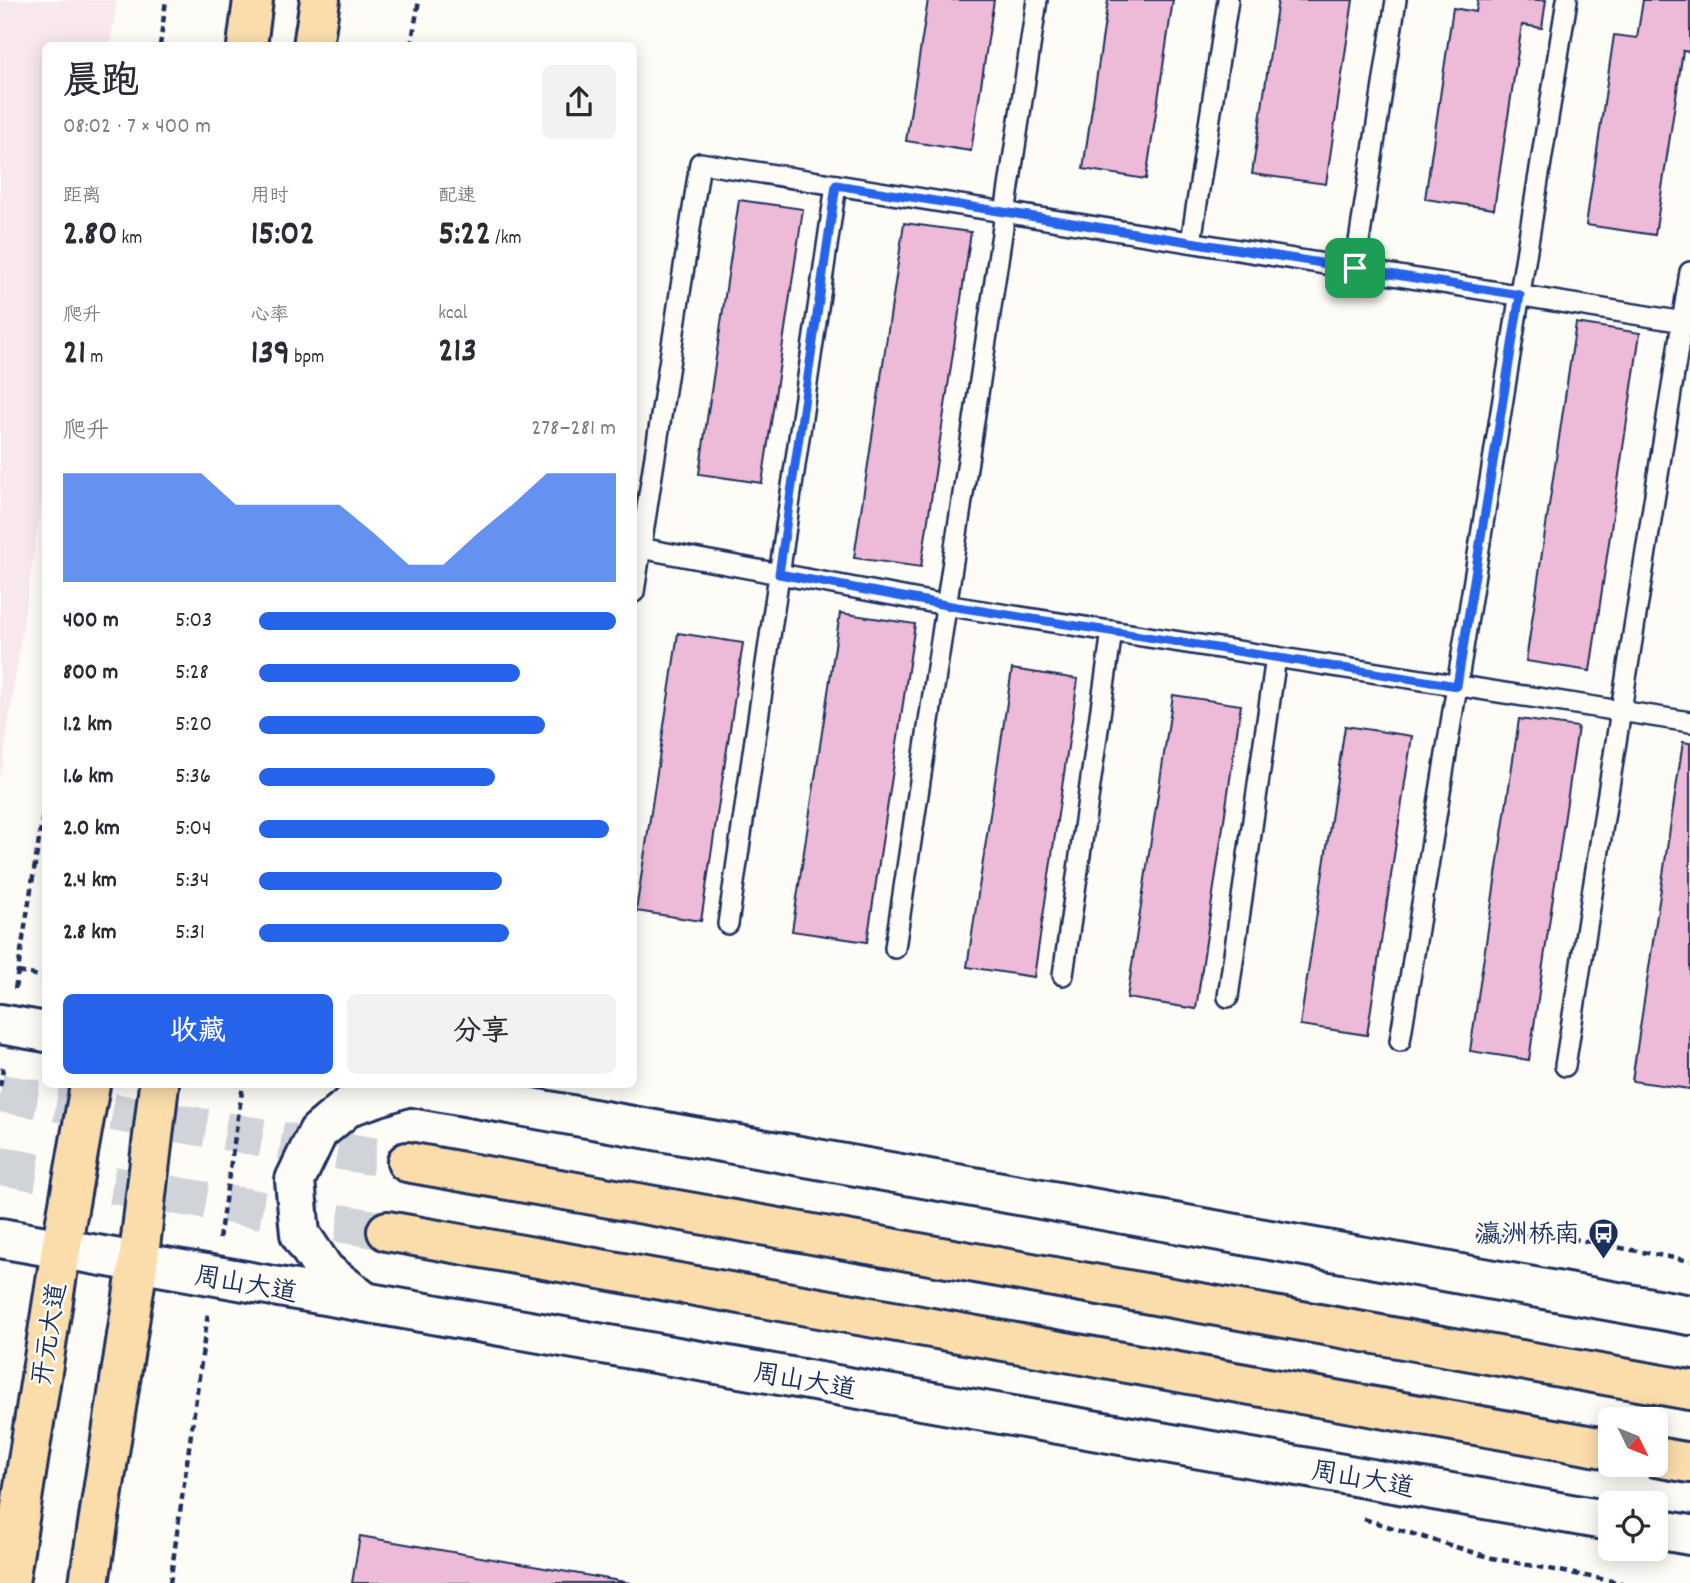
<!DOCTYPE html>
<html lang="zh">
<meta charset="utf-8">
<style>
body{margin:0;font-family:Dekko,"LXGW WenKai TC",sans-serif;background:#f2f2f3;color:#2b2b33;height:100vh;display:flex;flex-direction:column;font-size:26px;white-space:nowrap}
*{box-sizing:border-box;margin:0}
p{font-size:23px;color:#7c7c81}
.icon{flex:none;width:38px;height:38px;fill:none;stroke:currentColor;stroke-width:2;stroke-linecap:round;stroke-linejoin:round}
.map{position:relative;flex:1;overflow:hidden}
.drawer{position:absolute;left:42px;top:42px;width:595px;height:1046px;display:flex;flex-direction:column;background:#fff;border-radius:10px;box-shadow:0 4px 18px #0003}
.drawer>*{flex:none}
.needle{width:46px;rotate:133deg}
.fabs{position:absolute;left:1598px;top:1407px;display:grid;gap:14px}
.fabs a{display:grid;place-items:center;width:70px;height:70px;border-radius:10px;background:#fff;box-shadow:0 4px 18px #0003;font-size:35px}
.pin{position:absolute;display:grid;place-items:center;width:60px;height:60px;color:#fff;margin:-30px;border-radius:14px;box-shadow:0 4px 10px #0006}
.round{display:grid;place-items:center;flex:none;width:74px;height:74px;border-radius:10px;background:#f2f2f3}
.overview{display:flex;align-items:center;justify-content:space-between;height:119px;padding:0 21px}
h1{font-size:38px;font-weight:800;line-height:52px}
.stats{display:grid;grid-template-columns:repeat(3,1fr);gap:10px;height:119px;padding:7px 21px}
.stats div{display:grid;align-content:center}
.stats b{font-size:35px;font-weight:800}
.stats small{font-size:19px;font-weight:400}
.stats p{font-size:19px}
.chart{height:196px;padding:14px 21px}
.chart p{display:flex;justify-content:space-between}
.chart svg{width:100%;height:126px;margin-top:7px;fill:#2563eb;opacity:.7}
.cta{display:flex;gap:14px;margin-top:auto;padding:14px 21px}
.cta a{flex:1;height:80px;border-radius:10px;background:#2563eb;color:#fff;font-size:28px;font-weight:800;line-height:80px;text-align:center}
.cta a+a{background:#f2f2f3;color:#2b2b33}
ul{padding:0 21px;list-style:none;font-size:23px}
li{display:grid;grid-template-columns:112px 84px 1fr;align-items:center;height:52px}
li i{height:18px;border-radius:9px;background:#2563eb}
.map>svg:first-child{display:block}
.built{fill:#f8e8ed}
.building{fill:#edbad7;stroke:#1b2f5e;stroke-width:2}
.lines{fill:none;stroke-linecap:round;stroke-linejoin:round}
.primary-tunnel{stroke:#d0d3d8;stroke-width:38;stroke-dasharray:38 19;stroke-linecap:butt}
.lane-casing{stroke:#1b2f5e;stroke-width:24}
.secondary-casing{stroke:#1b2f5e;stroke-width:44}
.primary-casing{stroke:#1b2f5e;stroke-width:44}
.path{stroke:#1b2f5e;stroke-width:4.5;stroke-dasharray:7 5;stroke-linecap:butt}
.lane{stroke:#fdfcf7;stroke-width:19}
.secondary{stroke:#fdfcf7;stroke-width:38}
.primary{stroke:#faddab;stroke-width:38}
.route-casing{stroke:#fff;stroke-width:14}
.route{stroke:#2563eb;stroke-width:9}
.labels{text-anchor:middle;stroke-width:5;stroke-linejoin:round;paint-order:stroke}
.poi-label{font-size:26px;fill:#1b2f5e;stroke:#fdfcf7;text-anchor:end}
.street-label{font-size:26px;fill:#1b2f5e;stroke:#fdfcf7}
</style>
<div class="map">
<svg width="1690" height="1583" viewBox="0 0 1690 1583">
<rect width="100%" height="100%" fill="#fdfcf7"/>
<filter id="ink" filterUnits="userSpaceOnUse"><feTurbulence type="fractalNoise" baseFrequency=".0143" numOctaves="2"/><feDisplacementMap in="SourceGraphic" scale="14" xChannelSelector="R" yChannelSelector="G"/><feConvolveMatrix kernelMatrix="1 2 1 2 8 2 1 2 1" color-interpolation-filters="sRGB"/></filter>
<g filter="url(#ink)">
<polygon class="built" points="0,0 117,0 110,45 46,46 45,476 0,781"/>
<g class="building">
<polygon points="928,0 994,0 971,151 906,141"/>
<polygon points="1108,0 1173,0 1146,179 1083,169"/>
<polygon points="1278,0 1353,0 1326,184 1252,174"/>
<polygon points="1478,0 1546,0 1542,28 1522,25 1494,209 1425,199 1453,8 1476,12"/>
<polygon points="1643,0 1690,0 1690,52 1683,51 1655,235 1586,225 1614,35 1637,38"/>
<polygon points="739,200 803,209 762,483 699,474"/>
<polygon points="904,223 971,232 921,567 854,558"/>
<polygon points="1576,323 1640,333 1590,671 1526,661"/>
<polygon points="840,613 915,624 867,942 792,931"/>
<polygon points="678,633 743,643 701,921 636,911"/>
<polygon points="1012,669 1078,679 1034,977 967,967"/>
<polygon points="1173,695 1241,705 1196,1009 1127,998"/>
<polygon points="1519,719 1578,727 1529,1060 1470,1051"/>
<polygon points="1345,726 1412,736 1367,1035 1300,1025"/>
<polygon points="1683,742 1690,743 1690,1089 1632,1081"/>
<polygon points="360,1536 631,1583 352,1583"/>
</g>
<g class="lines">
<g class="primary-tunnel">
<polyline points="0,1093 407,1162"/>
<polyline points="0,1166 387,1231"/>
</g>
<defs>
<g id="lane">
<polyline points="1191,242 1228,0"/>
<polyline points="1355,268 1396,0"/>
<polyline points="640,548 957,607 1690,722"/>
<polyline points="634,592 700,163 1690,323"/>
<polyline points="728,924 836,185"/>
<polyline points="895,948 1037,0"/>
<polyline points="1063,975 1112,631"/>
<polyline points="1228,997 1276,657"/>
<polyline points="1400,1041 1567,0"/>
<polyline points="1565,1066 1690,272"/>
</g>
<g id="secondary">
<polyline points="0,1024 46,1032"/>
<polyline points="403,1085 1690,1315"/>
<polyline points="0,1238 1610,1521"/>
<polyline points="365,1302 325,1271 300,1234 295,1180 318,1132 349,1106 409,1086"/>
<polyline points="1656,1529 1690,1535"/>
</g>
<g id="primary">
<polyline points="247,46 253,0"/>
<polyline points="313,46 320,0"/>
<polyline points="407,1162 1690,1390"/>
<polyline points="387,1231 1610,1449"/>
<polyline points="1656,1457 1690,1463"/>
<polyline points="9,1583 61,1249 90,1085"/>
<polyline points="89,1583 138,1264 159,1085"/>
</g>
</defs>
<use href="#lane" class="lane-casing"/>
<use href="#secondary" class="secondary-casing"/>
<use href="#primary" class="primary-casing"/>
<g class="path">
<polyline points="160,46 166,0"/>
<polyline points="411,46 419,0"/>
<polyline points="18,972 46,977"/>
<polyline points="15,989 46,796"/>
<polyline points="0,1086 4,1063"/>
<polyline points="1476,1236 1558,1236 1690,1261"/>
<polyline points="219,1239 243,1085"/>
<polyline points="1364,1519 1492,1558 1622,1583"/>
<polyline points="170,1583 208,1313"/>
</g>
<use href="#lane" class="lane"/>
<use href="#secondary" class="secondary"/>
<use href="#primary" class="primary"/>
</g>
</g>
<g class="lines" filter="url(#ink)">
<defs>
<polygon id="route" points="836,185 1520,295 1457,686 957,607 779,574"/>
</defs>
<use href="#route" class="route-casing"/>
<use href="#route" class="route"/>
</g>
<defs>
<symbol id="bus-pin" viewBox="-11 -11 22 30"><path d="M0 17L-7.5 6A9.5 9.5 0 1 1 7.5 6Z" fill="#1b2f5e" stroke="#fdfcf7"/><path d="M-5-6H5V4H4V6H2V4H-2V6H-4V4H-5ZM-3.5-4V0h7V-4ZM-3.5 1.2v1.5H-2V1.2ZM2 1.2v1.5H3.5V1.2Z" fill="#fff"/></symbol>
</defs>
<g fill-rule="evenodd">
<use href="#bus-pin" x="1586" y="1216" width="35" height="47"/>
</g>
<g class="labels">
<g class="poi-label">
<text x="1580" y="1242">瀛洲桥南</text>
</g>
<g class="street-label">
<text transform="translate(246 1283) rotate(10)" y="9">周山大道</text>
<text transform="translate(48 1334) rotate(-81)" y="9">开元大道</text>
<text transform="translate(805 1380) rotate(10)" y="9">周山大道</text>
<text transform="translate(1363 1478) rotate(10)" y="9">周山大道</text>
</g>
</g>
</svg>
<div class="fabs">
<a><svg class="needle" viewBox="-14 -14 28 28"><path d="M0-13l5 13h-10z" fill="#e53935"/><path d="M0 13l5-13h-10z" fill="#7c7c81"/></svg></a>
<a><svg class="icon" aria-label="locate" viewBox="0 0 24 24"><circle cx="12" cy="12" r="6"/><path d="M12 2v4M12 18v4M2 12h4M18 12h4"/></svg></a>
</div>
<div class="pin" style="left:1355px;top:268px;background:#1e9e55"><svg class="icon" aria-label="arrive" viewBox="0 0 24 24"><path d="M6 21V4h12l-3 4 3 4H6"/></svg></div>
<section class="drawer">
<div class="overview"><div><h1>晨跑</h1><p>08:02 · 7 × 400 m</p></div><a class="round"><svg class="icon" aria-label="share" viewBox="0 0 24 24"><path d="M12 15V3M7 8l5-5 5 5M5 13v7h14v-7"/></svg></a></div>
<div class="stats">
<div><p>距离</p><b>2.80<small> km</small></b></div>
<div><p>用时</p><b>15:02</b></div>
<div><p>配速</p><b>5:22<small> /km</small></b></div>
</div>
<div class="stats">
<div><p>爬升</p><b>21<small> m</small></b></div>
<div><p>心率</p><b>139<small> bpm</small></b></div>
<div><p>kcal</p><b>213</b></div>
</div>
<div class="chart"><p><span>爬升</span>278–281 m</p>
<svg viewBox="0 0 160 44" preserveAspectRatio="none"><path d="M0 44V6L10 6L20 6L30 6L40 6L50 17L60 17L70 17L80 17L90 27L100 38L110 38L120 27L130 17L140 6L150 6L160 6V44z"/></svg>
</div>
<ul>
<li><b>400 m</b>5:03<i style="width:100%"></i></li>
<li><b>800 m</b>5:28<i style="width:73%"></i></li>
<li><b>1.2 km</b>5:20<i style="width:80%"></i></li>
<li><b>1.6 km</b>5:36<i style="width:66%"></i></li>
<li><b>2.0 km</b>5:04<i style="width:98%"></i></li>
<li><b>2.4 km</b>5:34<i style="width:68%"></i></li>
<li><b>2.8 km</b>5:31<i style="width:70%"></i></li>
</ul>
<div class="cta"><a>收藏</a><a>分享</a></div>
</section>
</div>
